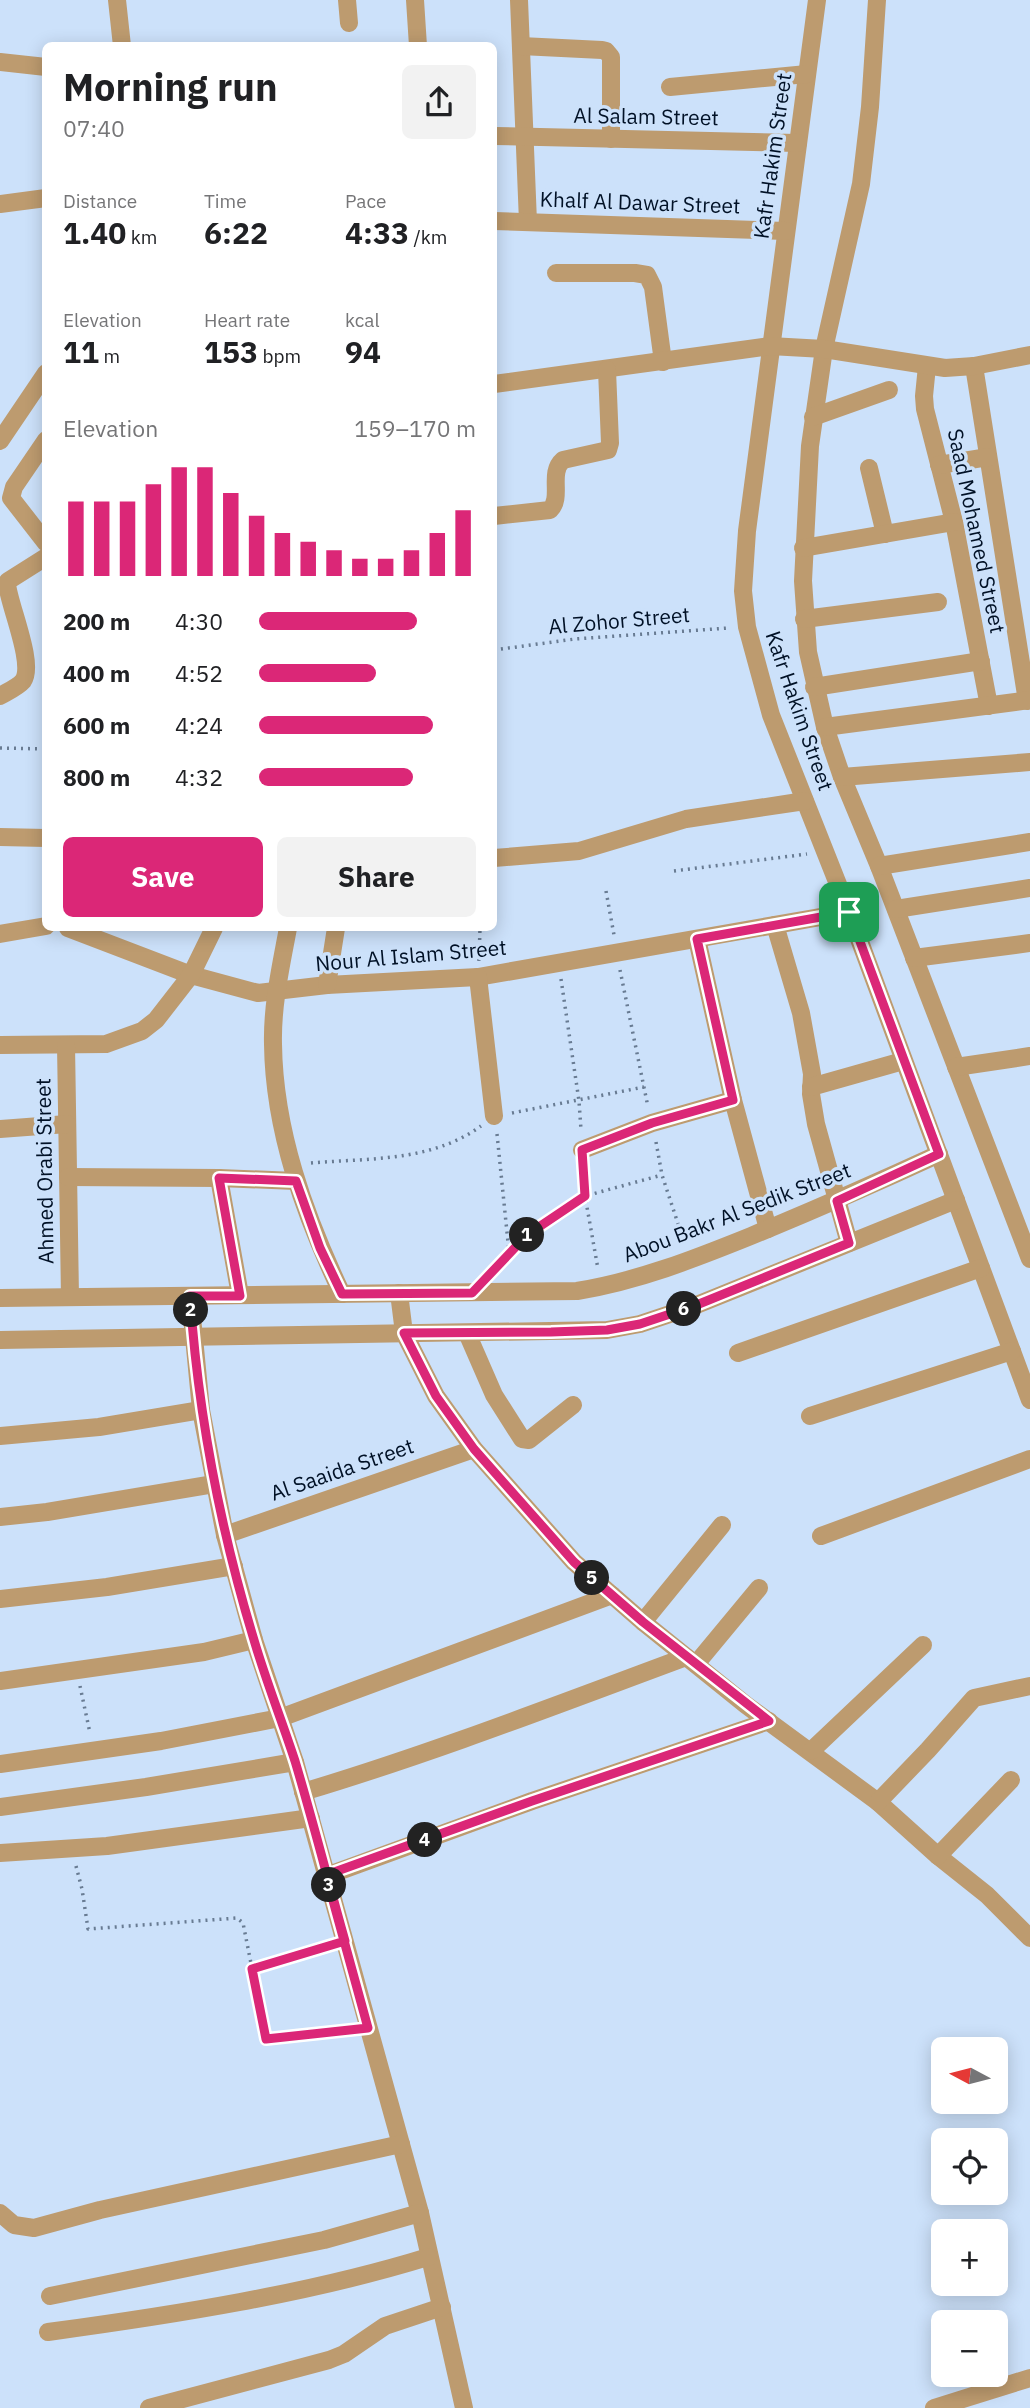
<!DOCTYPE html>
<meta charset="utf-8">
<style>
body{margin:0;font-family:"IBM Plex Sans",sans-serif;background:#f2f2f2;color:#202124;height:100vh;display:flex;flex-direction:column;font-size:26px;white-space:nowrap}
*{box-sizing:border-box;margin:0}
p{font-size:23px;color:#757577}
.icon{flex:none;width:38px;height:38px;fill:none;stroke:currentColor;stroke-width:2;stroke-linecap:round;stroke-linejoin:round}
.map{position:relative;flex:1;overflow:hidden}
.side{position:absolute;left:42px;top:42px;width:455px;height:889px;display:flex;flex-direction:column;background:#fff;border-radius:10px;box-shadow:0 4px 18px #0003}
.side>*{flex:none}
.needle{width:46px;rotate:277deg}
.controls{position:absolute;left:931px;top:2037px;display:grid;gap:14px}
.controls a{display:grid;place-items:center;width:77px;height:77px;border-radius:10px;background:#fff;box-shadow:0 4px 18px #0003;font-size:35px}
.pin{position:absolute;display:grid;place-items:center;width:60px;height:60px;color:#fff;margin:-30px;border-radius:14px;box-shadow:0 4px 10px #0006}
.km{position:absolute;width:35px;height:35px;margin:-18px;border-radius:50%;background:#222;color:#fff;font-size:19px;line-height:35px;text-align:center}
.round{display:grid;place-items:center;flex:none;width:74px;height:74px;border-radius:10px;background:#f2f2f2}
.overview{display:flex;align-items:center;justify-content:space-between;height:119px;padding:0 21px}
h1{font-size:38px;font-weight:700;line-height:52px}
.metrics{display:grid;grid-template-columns:repeat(3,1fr);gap:10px;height:119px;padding:7px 21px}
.metrics div{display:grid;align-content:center}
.metrics b{font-size:30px;font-weight:700}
.metrics small{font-size:19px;font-weight:400}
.metrics p{font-size:19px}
.chart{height:196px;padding:14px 21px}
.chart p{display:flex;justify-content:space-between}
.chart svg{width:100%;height:126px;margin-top:7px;stroke:#db2777;stroke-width:6}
.primary-button{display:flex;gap:14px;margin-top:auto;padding:14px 21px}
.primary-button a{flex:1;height:80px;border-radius:10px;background:#db2777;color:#fff;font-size:28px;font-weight:700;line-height:80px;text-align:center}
.primary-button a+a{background:#f2f2f2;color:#202124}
ul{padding:0 21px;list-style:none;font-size:23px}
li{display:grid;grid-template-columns:112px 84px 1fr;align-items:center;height:52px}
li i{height:18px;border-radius:9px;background:#db2777}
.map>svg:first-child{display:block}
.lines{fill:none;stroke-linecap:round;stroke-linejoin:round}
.path{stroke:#687b92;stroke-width:3.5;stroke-dasharray:2 5;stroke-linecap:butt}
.street{stroke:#bd9b6f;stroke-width:18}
.route-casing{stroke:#fff;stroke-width:14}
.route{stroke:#db2777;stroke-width:9}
.labels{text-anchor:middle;stroke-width:7;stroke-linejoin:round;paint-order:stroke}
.street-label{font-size:21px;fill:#011126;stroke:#cce1fa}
</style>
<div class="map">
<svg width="1030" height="2408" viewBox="0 0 1030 2408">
<rect width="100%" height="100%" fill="#cce1fa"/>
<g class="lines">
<g class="path">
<polyline points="494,650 575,639 728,628"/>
<polyline points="0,748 46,749"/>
<polyline points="674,871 807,854"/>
<polyline points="606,891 614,935"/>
<polyline points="479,961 480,928"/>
<polyline points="620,970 648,1107"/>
<polyline points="561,979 579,1101 581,1130"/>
<polyline points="512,1113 644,1087"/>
<polyline points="497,1134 509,1252"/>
<polyline points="656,1142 662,1175 684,1242"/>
<path d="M 311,1163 C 370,1158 431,1162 481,1126"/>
<polyline points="583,1166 585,1196 598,1269"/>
<polyline points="490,1273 527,1235 585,1196 662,1175"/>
<polyline points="80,1686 90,1733"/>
<polyline points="76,1866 82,1889 88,1929 237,1918 243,1923 266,2039 351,2030"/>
<polyline points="252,1969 327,1946"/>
</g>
<g class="street">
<polyline points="117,0 122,46"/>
<polyline points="347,0 349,23"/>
<polyline points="415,0 418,46"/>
<polyline points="519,0 528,222"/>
<polyline points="817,0 747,531 743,591 747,627 771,715 849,912 1030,1400"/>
<polyline points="877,0 870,107 861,184 824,349 810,446 803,581 808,652 825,727 842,777 879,866 1030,1259"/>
<polyline points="521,46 602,50 606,51 611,57 611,139"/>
<polyline points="0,62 46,67"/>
<polyline points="670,87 807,74"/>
<polyline points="494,136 798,143"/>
<polyline points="0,204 46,198"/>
<polyline points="494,221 786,231"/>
<polyline points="556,273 635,273 647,275 653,287 663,362"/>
<polyline points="927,366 924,396 925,409 954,522 989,706"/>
<polyline points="974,366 1027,701"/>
<polyline points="494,384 770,346 824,349 945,368 974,366 1030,355"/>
<polyline points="813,417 889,390"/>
<polyline points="46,440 14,487 11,498 46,543"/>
<polyline points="0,441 46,373"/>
<polyline points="939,465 988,457"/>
<polyline points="869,468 885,534"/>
<path d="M 494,516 L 550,510 C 563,497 548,473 563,460 L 608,450 L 610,443 L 607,370"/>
<polyline points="803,548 954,522"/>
<polyline points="804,619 938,602"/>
<polyline points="814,687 981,661"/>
<path d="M 0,696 C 7,692 18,687 23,681 C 35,664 9,605 7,584 L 8,581 L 46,557"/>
<polyline points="825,727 1030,700"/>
<polyline points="842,777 1030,762"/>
<polyline points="0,837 46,838"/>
<polyline points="494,858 579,851 686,819 805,801"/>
<polyline points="879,866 1030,842"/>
<polyline points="896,909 1030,888"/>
<polyline points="775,925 801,1013 812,1074 811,1094 816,1124 849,1243"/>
<polyline points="68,928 191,975 258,993 327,985 478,977 849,912"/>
<path d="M 288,928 C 281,966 272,1005 273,1044 C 274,1131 305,1216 342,1294"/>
<polyline points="0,934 46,926"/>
<polyline points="697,939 733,1100 768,1229"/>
<polyline points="914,958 1030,943"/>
<polyline points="478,977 494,1116"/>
<polyline points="327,985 336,928"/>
<polyline points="0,1045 106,1044 142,1031 156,1020 191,975 214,928"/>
<polyline points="66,1045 70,1297"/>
<polyline points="956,1067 1030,1056"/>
<polyline points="811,1087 903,1061"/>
<polyline points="0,1129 67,1124"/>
<polyline points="582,1150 652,1123 733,1100"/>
<polyline points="68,1177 219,1178 296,1181"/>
<polyline points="219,1178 240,1295"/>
<polyline points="399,1293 404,1333 436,1396 474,1449 574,1562 643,1622 746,1705 878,1802 938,1856 987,1895 1030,1938"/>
<polyline points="190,1296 201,1410 225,1535 254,1640 295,1762 420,2213 464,2408"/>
<path d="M 0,1298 L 577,1291 C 638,1281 694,1259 751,1236 C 814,1210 876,1183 939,1154"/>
<polyline points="467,1333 494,1395 522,1439 529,1440 573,1405"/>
<polyline points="0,1340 607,1330 640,1324 694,1306 956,1200"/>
<polyline points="738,1353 981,1268"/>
<polyline points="810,1416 1012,1351"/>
<polyline points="0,1436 99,1427 201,1410"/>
<polyline points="0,1517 47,1512 214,1484"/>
<polyline points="225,1535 474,1449"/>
<polyline points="821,1536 1030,1459"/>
<polyline points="0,1599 107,1587 234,1566"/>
<polyline points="643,1622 722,1525"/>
<polyline points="696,1664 759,1588"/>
<polyline points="0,1681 204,1652 254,1640"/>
<polyline points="811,1751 923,1645"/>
<polyline points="0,1764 161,1741 280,1718 612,1595"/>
<path d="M 303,1792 C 433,1753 559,1704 686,1657"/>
<polyline points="878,1802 928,1750 974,1698 1030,1686"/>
<polyline points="0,1807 146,1787 295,1762"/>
<polyline points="0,1853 107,1846 311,1818"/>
<polyline points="938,1856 1011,1780"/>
<polyline points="326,1876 532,1801 769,1721"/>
<polyline points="0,2213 14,2225 34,2228 100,2210 401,2144"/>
<polyline points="50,2296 324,2240 420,2213"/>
<path d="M 48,2332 C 173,2315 308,2294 428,2257"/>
<polyline points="149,2408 329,2360 344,2354 385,2326 442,2307"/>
<polyline points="934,2408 1030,2378"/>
</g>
</g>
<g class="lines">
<defs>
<path id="route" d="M 849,912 L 697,939 L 733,1100 L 652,1123 L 582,1150 L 585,1196 L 527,1235 L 472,1293 L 342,1294 L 320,1248 L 296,1181 L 219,1178 L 240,1296 L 190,1296 C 198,1414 220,1528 254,1640 C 266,1681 282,1721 295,1761 C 313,1821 328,1881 345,1941 L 252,1969 L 266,2039 L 368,2028 C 354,1977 340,1926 326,1875 L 532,1801 L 769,1721 L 643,1622 L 574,1562 L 474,1449 L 436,1396 L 404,1333 L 551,1332 L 607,1330 L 640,1324 L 694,1306 L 849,1243 L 837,1201 L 939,1154 L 849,912"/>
</defs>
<use href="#route" class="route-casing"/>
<use href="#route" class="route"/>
</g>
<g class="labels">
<g class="street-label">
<text transform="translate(646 117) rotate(1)" y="7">Al Salam Street</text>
<text transform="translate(773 156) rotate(-82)" y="7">Kafr Hakim Street</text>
<text transform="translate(640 203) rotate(2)" y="7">Khalf Al Dawar Street</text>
<text transform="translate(976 531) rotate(78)" y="7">Saad Mohamed Street</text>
<text transform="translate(619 621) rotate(-5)" y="7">Al Zohor Street</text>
<text transform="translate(799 711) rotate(71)" y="7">Kafr Hakim Street</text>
<text transform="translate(411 956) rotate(-5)" y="7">Nour Al Islam Street</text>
<text transform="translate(45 1171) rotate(-91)" y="7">Ahmed Orabi Street</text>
<text transform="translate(737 1213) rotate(-21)" y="7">Abou Bakr Al Sedik Street</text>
<text transform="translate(342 1470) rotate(-19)" y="7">Al Saaida Street</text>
</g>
</g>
</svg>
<div class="controls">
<a><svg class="needle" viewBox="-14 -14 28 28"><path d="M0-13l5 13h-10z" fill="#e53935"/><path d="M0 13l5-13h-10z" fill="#757577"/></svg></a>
<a><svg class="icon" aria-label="locate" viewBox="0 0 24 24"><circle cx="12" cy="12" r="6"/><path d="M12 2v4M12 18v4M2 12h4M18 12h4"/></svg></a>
<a>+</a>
<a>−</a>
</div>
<div class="pin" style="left:849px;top:912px;background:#1e9e55"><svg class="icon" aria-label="arrive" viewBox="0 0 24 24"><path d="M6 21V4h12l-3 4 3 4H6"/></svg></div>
<b class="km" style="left:527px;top:1235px">1</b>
<b class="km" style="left:191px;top:1310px">2</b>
<b class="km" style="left:329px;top:1885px">3</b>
<b class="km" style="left:425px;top:1840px">4</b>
<b class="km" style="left:592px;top:1578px">5</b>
<b class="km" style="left:684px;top:1309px">6</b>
<section class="side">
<div class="overview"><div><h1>Morning run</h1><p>07:40</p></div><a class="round"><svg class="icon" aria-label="share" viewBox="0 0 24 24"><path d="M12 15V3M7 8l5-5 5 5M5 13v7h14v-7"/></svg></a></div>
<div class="metrics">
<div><p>Distance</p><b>1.40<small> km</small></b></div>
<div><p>Time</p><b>6:22</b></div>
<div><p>Pace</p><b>4:33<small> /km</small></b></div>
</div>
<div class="metrics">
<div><p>Elevation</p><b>11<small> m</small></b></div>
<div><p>Heart rate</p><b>153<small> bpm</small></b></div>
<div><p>kcal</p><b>94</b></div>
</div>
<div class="chart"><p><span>Elevation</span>159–170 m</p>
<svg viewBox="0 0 160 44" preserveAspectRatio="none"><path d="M5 44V18M15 44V18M25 44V18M35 44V12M45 44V6M55 44V6M65 44V15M75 44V23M85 44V29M95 44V32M105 44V35M115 44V38M125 44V38M135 44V35M145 44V29M155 44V21"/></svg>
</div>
<ul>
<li><b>200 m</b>4:30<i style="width:73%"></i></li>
<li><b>400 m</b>4:52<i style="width:54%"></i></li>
<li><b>600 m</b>4:24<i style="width:80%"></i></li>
<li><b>800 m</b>4:32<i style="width:71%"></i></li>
</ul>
<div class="primary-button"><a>Save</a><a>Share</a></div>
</section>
</div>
